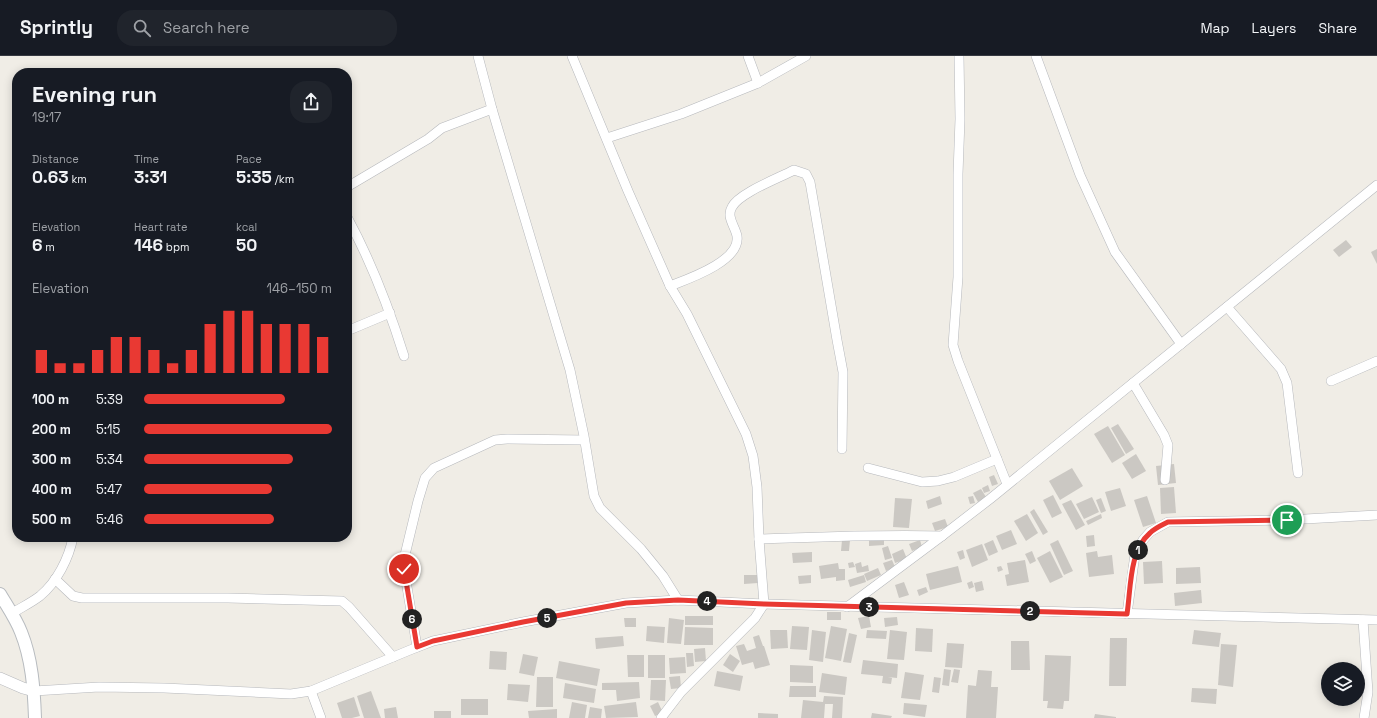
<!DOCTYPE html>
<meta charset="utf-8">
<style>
body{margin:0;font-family:"Space Grotesk",sans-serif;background:#20242c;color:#f1f3f6;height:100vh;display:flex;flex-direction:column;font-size:15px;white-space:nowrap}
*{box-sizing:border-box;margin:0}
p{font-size:13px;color:#9ea1a6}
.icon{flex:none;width:22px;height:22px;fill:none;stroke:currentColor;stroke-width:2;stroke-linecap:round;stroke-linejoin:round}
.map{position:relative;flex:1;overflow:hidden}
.sheet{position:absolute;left:12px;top:12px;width:340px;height:474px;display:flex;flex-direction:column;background:#171b24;border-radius:16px;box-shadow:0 2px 10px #0003}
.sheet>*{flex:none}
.buttons{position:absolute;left:1321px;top:606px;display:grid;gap:8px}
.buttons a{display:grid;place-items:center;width:44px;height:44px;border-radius:50%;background:#171b24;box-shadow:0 2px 10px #0003;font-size:20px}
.pin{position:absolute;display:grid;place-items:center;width:34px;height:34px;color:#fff;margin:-17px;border:2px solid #fff;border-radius:50%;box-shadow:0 1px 4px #0007}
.km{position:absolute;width:20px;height:20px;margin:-10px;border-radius:50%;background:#222;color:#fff;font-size:11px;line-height:20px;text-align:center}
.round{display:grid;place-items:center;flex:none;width:42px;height:42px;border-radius:16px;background:#20242c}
.head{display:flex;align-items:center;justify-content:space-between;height:68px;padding:0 20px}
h1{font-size:22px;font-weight:800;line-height:30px}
.figures{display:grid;grid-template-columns:repeat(3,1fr);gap:6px;height:68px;padding:4px 20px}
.figures div{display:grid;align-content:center}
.figures b{font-size:17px;font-weight:800}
.figures small{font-size:11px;font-weight:400}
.figures p{font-size:11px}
.chart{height:112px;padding:8px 20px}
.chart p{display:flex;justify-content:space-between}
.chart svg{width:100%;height:72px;margin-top:4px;stroke:#e93933;stroke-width:6}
ul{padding:0 20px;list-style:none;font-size:13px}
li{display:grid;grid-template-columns:64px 48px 1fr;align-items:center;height:30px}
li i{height:10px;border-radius:5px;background:#e93933}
header{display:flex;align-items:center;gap:24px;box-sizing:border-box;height:56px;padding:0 20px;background:#171b24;border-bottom:1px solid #363941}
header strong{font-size:19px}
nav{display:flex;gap:22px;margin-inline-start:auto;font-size:14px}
.search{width:280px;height:36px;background:#20242c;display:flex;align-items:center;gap:10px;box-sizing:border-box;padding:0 14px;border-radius:16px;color:#9ea1a6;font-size:15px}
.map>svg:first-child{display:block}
.building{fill:#cbc8c3}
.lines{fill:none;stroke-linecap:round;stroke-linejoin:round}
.minor-casing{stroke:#b6b8bc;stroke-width:10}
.tertiary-casing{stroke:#b6b8bc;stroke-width:12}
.secondary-casing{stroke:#b7bbbf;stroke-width:14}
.minor{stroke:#fff;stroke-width:9}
.tertiary{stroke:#fff;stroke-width:11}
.secondary{stroke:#fff;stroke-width:12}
.route-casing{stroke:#fff;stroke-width:8}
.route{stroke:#e93933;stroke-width:5}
</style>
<header>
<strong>Sprintly</strong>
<div class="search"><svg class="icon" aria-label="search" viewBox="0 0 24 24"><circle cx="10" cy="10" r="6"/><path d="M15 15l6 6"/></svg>Search here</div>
<nav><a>Map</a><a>Layers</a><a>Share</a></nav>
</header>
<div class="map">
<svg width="1377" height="662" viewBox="0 0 1377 662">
<rect width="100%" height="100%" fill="#f0ede6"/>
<g class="building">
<polygon points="1346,184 1352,191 1339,201 1333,194"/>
<polygon points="1377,193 1377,208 1371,196"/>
<polygon points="1118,368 1134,393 1126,398 1111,372"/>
<polygon points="1108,370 1125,399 1112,407 1094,378"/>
<polygon points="1136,398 1146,415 1132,423 1122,407"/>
<polygon points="1174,408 1176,427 1158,429 1156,410"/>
<polygon points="1072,412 1083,430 1060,444 1049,425"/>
<polygon points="994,419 998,428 992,430 989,421"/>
<polygon points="988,429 990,435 984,437 982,432"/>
<polygon points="1174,431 1176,457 1161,458 1160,432"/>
<polygon points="1120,432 1126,450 1111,455 1105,436"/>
<polygon points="981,433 986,441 978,446 973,437"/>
<polygon points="1053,439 1062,457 1052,462 1043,444"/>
<polygon points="940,440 942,448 928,453 926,445"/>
<polygon points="973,440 975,447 970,448 968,441"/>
<polygon points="1147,440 1156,467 1143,471 1134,444"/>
<polygon points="1092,441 1099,456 1084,463 1076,448"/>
<polygon points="895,442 912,443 909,472 893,471"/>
<polygon points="1101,442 1106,455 1101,457 1096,444"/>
<polygon points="1071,444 1085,469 1076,474 1062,448"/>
<polygon points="1034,453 1048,476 1043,479 1030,456"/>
<polygon points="1027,458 1038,477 1026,485 1014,465"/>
<polygon points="1101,458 1102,462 1088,469 1086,465"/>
<polygon points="945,463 948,471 935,475 932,467"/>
<polygon points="1011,474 1017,488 1002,494 996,480"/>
<polygon points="1094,479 1095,490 1087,491 1086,480"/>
<polygon points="884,483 884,489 869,490 869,484"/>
<polygon points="842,484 850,484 849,495 841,495"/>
<polygon points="920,484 922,491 912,495 909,488"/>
<polygon points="993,484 998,496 989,500 984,488"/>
<polygon points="1058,484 1073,515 1064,519 1050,488"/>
<polygon points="982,488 988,504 972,511 966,494"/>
<polygon points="888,490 892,502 885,504 882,492"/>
<polygon points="903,493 907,503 895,507 892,498"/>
<polygon points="963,494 965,502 960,504 957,496"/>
<polygon points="1032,495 1036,505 1030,508 1025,498"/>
<polygon points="1050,495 1063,521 1050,527 1037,502"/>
<polygon points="1097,495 1098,501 1112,499 1114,518 1089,521 1086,497"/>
<polygon points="812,496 812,506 793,507 792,497"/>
<polygon points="892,504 895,511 886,515 883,507"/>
<polygon points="1025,504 1029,526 1007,530 1005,519 1009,518 1007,507"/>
<polygon points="1162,505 1163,527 1144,528 1143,506"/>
<polygon points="853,506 855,511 849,512 848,507"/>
<polygon points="861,506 862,511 868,509 869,515 857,517 855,508"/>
<polygon points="838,507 839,513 845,513 845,524 836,525 836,521 821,523 819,510"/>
<polygon points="958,510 962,526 930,534 926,518"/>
<polygon points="1001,510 1003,514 998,516 997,511"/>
<polygon points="1200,511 1201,527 1176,528 1176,512"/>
<polygon points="878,512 881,519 867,525 864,518"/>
<polygon points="744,519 757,519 758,527 744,528"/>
<polygon points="811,519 811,527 799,528 798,520"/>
<polygon points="864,519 866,526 850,531 848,524"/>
<polygon points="972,525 974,531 969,533 967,527"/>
<polygon points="982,525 984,534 976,536 974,527"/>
<polygon points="904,526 909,539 899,542 895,529"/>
<polygon points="926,531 928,536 919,540 917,534"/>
<polygon points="1201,534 1202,547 1175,550 1174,537"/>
<rect x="827" y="556" width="14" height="8"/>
<rect x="685" y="560" width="28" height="9"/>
<polygon points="869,560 871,571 861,573 858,562"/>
<polygon points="897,561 898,569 885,571 884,562"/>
<polygon points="624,562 636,562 636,571 625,571"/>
<polygon points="669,562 684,564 681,588 667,587"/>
<polygon points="647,570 665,571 664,587 646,585"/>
<polygon points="792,570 809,571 807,594 790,593"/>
<polygon points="831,570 847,573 841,605 825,602"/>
<polygon points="685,571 713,572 713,589 684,589"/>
<polygon points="916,572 933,573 932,596 915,595"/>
<polygon points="770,574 787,574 788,592 771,593"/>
<polygon points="812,574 826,576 823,606 809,604"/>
<polygon points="867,574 887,575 886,583 866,582"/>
<polygon points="890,574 907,576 904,604 887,603"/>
<polygon points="1194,574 1221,577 1219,591 1192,588"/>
<polygon points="849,577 857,579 851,607 843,606"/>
<polygon points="759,579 763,590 764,590 770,609 755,613 753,606 742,609 736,590 744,588 747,595 756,592 753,581"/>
<polygon points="623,580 624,590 596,593 595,582"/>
<polygon points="1110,582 1127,582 1126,630 1109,630"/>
<polygon points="1011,585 1029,585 1030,614 1011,614"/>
<polygon points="947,587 964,588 962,612 945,611"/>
<polygon points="1221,588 1237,589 1233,631 1218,629"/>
<polygon points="705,592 706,605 695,606 694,593"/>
<polygon points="490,595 507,596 506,614 489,613"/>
<polygon points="686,597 693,597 694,610 687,611"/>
<polygon points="523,598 538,601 534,620 519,617"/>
<polygon points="730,598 740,605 733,616 723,609"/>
<polygon points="627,599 644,599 644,621 628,621"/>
<rect x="648" y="599" width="17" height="23"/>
<polygon points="1045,599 1071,600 1069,645 1064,645 1063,653 1047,652 1048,645 1043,645"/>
<polygon points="685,601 686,617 670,618 669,602"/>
<polygon points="863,604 898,608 897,622 888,621 892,622 891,628 882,627 883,620 861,618"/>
<polygon points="559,605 600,613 597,630 556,622"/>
<polygon points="790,609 813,610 813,627 790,626"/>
<polygon points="944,613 951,614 949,630 942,629"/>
<polygon points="954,613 960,614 958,627 951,626"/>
<polygon points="978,614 992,615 991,631 998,631 996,662 966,662 968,629 976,630"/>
<polygon points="717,615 743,620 740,635 714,630"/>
<polygon points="905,616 924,619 920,644 901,642"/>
<polygon points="822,617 847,621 845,639 819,636"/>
<polygon points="680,620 681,632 671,633 669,621"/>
<polygon points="537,621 553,621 553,651 536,651"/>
<polygon points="934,621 941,622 939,637 932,636"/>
<polygon points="651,624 666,624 665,645 650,644"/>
<polygon points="639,626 640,642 617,645 616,634 602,634 602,627"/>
<polygon points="565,627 596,633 594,647 563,642"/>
<polygon points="508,628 530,629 528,646 507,644"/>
<polygon points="790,630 816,630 816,641 789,641"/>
<polygon points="1192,632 1217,633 1216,648 1191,646"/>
<polygon points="371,635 381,662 364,662 357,640"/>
<polygon points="824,640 843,641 842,662 832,662 833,648 825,648 824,662 801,662 803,644 823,646"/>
<polygon points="354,641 360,660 352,662 342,662 337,647"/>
<rect x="461" y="643" width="27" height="16"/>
<polygon points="572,646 587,649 585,662 569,662"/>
<polygon points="636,646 638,661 606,662 604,650"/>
<polygon points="658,646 663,657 655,660 650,650"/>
<polygon points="904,647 927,649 925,661 903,658"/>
<polygon points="396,651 398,662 385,662 384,653"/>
<polygon points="590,651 602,653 601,662 588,662"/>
<polygon points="557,653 557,662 529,662 528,655"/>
<rect x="434" y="655" width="17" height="7"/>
<polygon points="758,657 778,658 778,662 758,662"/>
<polygon points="872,657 892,660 891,662 871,662"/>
<polygon points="1095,658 1116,661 1116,662 1094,662"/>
</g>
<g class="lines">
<defs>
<g id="minor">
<polyline points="478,0 492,53 570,314 584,380 594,440 600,452 641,493 663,520 678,544"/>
<polyline points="572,0 628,135 670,230 687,258 746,378 753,400 757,431 759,483 764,548 755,562 681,636 661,662"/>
<polyline points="748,0 758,27"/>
<polyline points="959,0 960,63 958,118 958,221 953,289 958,305 1007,428"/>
<polyline points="1036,0 1080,119 1115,196 1181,288"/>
<polyline points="607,82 681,58 758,27 806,0"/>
<polyline points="347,131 428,83 442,72 492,53"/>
<path d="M 347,161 C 371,205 389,252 404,300"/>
<path d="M 670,230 C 688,223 741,205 737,180 C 735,170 726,161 732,151 C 739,137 779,122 794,114 L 806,118 L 810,126 L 837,284 L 843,316 L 842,393"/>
<polyline points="1227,251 1281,313 1287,327 1298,417"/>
<polyline points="347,275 390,257"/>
<polyline points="1331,325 1377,305"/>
<polyline points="1133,327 1164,379 1168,389 1165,424"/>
<polyline points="868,412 922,426 938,425 954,421 997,403"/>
<path d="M 759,483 C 820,481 881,478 942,480"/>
<polyline points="55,523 73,540 82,542 228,542 342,545 349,551 393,601"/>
<polyline points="847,551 942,480 990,443 1377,129"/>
<path d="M 11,558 C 20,552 31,547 40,540 C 57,526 69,502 73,481"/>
<polyline points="1127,558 1135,498 1143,484 1150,476 1168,466 1287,464 1377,459"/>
<polyline points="1363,564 1368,636 1364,662"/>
<polyline points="417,591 404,513 404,503 418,445 425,422 434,412 495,384 507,383 584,384"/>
<polyline points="34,635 99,631 164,632 291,638 311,635 410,594 433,585 523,566 626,547 678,544 764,548 1377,564"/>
<polyline points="311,635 321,662"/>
</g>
<polyline id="tertiary" points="0,622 23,632 34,635"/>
<path id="secondary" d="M 0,538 C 7,550 16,563 21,576 C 32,603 34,633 35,662"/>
</defs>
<use href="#minor" class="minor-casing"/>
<use href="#tertiary" class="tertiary-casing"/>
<use href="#secondary" class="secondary-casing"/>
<use href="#minor" class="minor"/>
<use href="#tertiary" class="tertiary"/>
<use href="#secondary" class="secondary"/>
</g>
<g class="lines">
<defs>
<path id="route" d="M 404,513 L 417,591 L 433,585 L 523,566 L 626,547 L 678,544 L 764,548 L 1127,558 C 1131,532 1129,495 1150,477 C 1155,472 1162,469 1168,466 L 1287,464"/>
</defs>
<use href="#route" class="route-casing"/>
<use href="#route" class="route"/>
</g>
</svg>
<div class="buttons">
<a><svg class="icon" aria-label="layers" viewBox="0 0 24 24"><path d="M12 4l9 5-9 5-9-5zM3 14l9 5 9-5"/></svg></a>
</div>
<div class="pin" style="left:1287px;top:464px;background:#1e9e55"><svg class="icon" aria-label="arrive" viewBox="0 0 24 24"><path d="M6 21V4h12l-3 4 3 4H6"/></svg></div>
<div class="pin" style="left:404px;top:513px;background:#d93025"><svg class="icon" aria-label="check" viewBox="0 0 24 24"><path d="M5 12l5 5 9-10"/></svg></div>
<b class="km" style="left:1138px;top:494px">1</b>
<b class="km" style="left:1030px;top:555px">2</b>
<b class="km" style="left:869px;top:551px">3</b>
<b class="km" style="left:707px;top:545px">4</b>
<b class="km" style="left:547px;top:562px">5</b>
<b class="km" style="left:412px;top:563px">6</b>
<section class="sheet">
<div class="head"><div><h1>Evening run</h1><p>19:17</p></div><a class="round"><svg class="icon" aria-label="share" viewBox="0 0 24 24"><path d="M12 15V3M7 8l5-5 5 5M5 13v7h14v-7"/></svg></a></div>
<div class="figures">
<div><p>Distance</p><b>0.63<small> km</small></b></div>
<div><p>Time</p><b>3:31</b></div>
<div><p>Pace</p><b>5:35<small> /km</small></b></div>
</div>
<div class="figures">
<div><p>Elevation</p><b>6<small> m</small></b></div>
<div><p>Heart rate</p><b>146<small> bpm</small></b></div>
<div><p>kcal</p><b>50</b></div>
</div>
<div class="chart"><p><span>Elevation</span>146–150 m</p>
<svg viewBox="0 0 160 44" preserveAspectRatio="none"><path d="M5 44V30M15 44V38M25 44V38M35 44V30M45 44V22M55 44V22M65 44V30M75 44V38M85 44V30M95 44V14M105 44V6M115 44V6M125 44V14M135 44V14M145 44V14M155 44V22"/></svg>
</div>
<ul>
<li><b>100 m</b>5:39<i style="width:75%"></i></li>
<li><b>200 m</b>5:15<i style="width:100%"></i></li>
<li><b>300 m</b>5:34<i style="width:79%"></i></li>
<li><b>400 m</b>5:47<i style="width:68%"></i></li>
<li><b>500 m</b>5:46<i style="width:69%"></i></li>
</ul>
</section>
</div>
